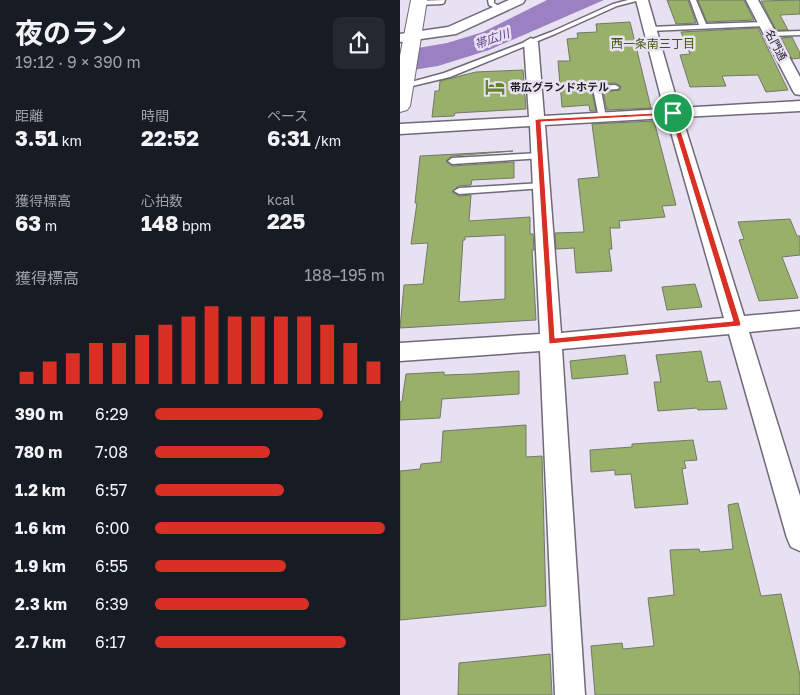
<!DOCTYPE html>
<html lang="ja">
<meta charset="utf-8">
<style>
body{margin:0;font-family:"Golos Text","Noto Sans JP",sans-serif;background:#242831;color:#f1f3f6;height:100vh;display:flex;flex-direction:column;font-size:19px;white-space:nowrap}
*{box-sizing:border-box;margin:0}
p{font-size:16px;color:#9ea1a6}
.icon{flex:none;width:28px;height:28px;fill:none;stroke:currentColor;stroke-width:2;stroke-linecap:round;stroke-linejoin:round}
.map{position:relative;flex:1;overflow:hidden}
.panel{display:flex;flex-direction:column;background:#171b24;width:400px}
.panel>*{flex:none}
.pin{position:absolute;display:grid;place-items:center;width:42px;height:42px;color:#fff;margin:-21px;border:2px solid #fff;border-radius:50%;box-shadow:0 1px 5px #0007}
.round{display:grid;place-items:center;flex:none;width:52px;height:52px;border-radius:8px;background:#242831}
.summary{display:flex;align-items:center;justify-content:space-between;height:85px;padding:0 15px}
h1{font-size:28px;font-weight:700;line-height:38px}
.metrics{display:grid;grid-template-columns:repeat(3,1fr);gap:8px;height:85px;padding:5px 15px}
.metrics div{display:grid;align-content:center}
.metrics b{font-size:21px;font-weight:700}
.metrics small{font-size:14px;font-weight:400}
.metrics p{font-size:14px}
.chart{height:140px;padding:10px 15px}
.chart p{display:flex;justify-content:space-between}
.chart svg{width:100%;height:90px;margin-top:5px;stroke:#d93025;stroke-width:6}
ul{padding:0 15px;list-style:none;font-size:16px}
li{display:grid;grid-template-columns:80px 60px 1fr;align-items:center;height:38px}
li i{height:12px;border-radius:6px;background:#d93025}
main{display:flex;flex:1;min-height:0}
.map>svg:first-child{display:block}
.water{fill:#9c81c2}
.building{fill:#98b069;stroke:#73786a;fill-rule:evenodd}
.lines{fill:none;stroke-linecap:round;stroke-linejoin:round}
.lane-casing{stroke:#6f6a78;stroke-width:3}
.street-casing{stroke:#6f6a78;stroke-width:3}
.primary-casing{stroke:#6f6a78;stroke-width:2}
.lane{fill:#fff;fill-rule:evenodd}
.street{fill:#fff;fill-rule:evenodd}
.primary{fill:#fff;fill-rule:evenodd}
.route{fill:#d93025;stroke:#fff;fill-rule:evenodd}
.labels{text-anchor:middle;stroke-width:5;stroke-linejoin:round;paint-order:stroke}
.far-street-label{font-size:11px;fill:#1f1d23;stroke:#e7e1f1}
.far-poi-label{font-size:11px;font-weight:bold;fill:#1f1d23;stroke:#e7e1f1;text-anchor:start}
.far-water-label{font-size:12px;font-style:italic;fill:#5e3989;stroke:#e7e1f1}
.far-neighbourhood-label{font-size:12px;fill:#425608;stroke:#e7e1f1}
</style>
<main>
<section class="panel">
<div class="summary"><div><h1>夜のラン</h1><p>19:12 · 9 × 390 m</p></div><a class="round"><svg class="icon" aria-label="share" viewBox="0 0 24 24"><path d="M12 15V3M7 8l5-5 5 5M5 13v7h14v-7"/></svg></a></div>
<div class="metrics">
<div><p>距離</p><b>3.51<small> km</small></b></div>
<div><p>時間</p><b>22:52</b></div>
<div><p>ペース</p><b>6:31<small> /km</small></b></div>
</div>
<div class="metrics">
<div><p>獲得標高</p><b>63<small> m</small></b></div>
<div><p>心拍数</p><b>148<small> bpm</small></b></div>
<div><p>kcal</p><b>225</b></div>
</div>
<div class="chart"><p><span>獲得標高</span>188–195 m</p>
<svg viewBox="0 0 160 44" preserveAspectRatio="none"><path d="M5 44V38M15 44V33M25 44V29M35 44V24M45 44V24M55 44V20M65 44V15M75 44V11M85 44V6M95 44V11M105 44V11M115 44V11M125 44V11M135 44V15M145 44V24M155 44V33"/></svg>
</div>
<ul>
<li><b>390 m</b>6:29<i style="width:73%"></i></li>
<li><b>780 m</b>7:08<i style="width:50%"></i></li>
<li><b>1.2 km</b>6:57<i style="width:56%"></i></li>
<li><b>1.6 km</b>6:00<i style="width:100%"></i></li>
<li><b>1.9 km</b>6:55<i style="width:57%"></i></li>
<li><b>2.3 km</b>6:39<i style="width:67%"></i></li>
<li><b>2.7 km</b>6:17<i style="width:83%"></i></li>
</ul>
</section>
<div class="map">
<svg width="400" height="695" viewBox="0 0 400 695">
<rect width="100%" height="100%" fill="#e7e1f1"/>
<polygon class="water" points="147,0 204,0 89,50 38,66 0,72 0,51 47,43 83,32"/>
<g class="building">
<polygon points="267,0 288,0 296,23 276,24"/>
<polygon points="298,0 344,0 354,20 307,22"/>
<polygon points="400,0 400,14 380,15 388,30 376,30 361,1"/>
<polygon points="230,22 251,108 207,110 203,92 220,90 221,86 215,83 197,84 191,87 196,111 190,111 189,105 162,107 158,61 170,61 167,39 178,38 177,33 197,32 196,24"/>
<polygon points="358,28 388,90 366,92 358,75 322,76 326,86 290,87 280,55 290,54 281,32"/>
<polygon points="392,37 400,53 400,58 392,59 381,38"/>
<polygon points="123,70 126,109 55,113 54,116 32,117 35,91 39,91 40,81 76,72"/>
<polygon points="254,121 276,205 262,206 265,217 219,221 220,228 210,228 212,249 209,249 212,271 176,273 174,248 156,249 155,233 184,232 178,179 199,177 192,124"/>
<path d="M 113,151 L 52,156 L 46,161 L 52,166 L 114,162 L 114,178 L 72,180 L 71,185 L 58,186 L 52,192 L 59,196 L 71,195 L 69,221 L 130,217 L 130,234 L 133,234 L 134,250 L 132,250 L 136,320 L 0,328 L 4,285 L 23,284 L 28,243 L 11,244 L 17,203 L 15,203 L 20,156 ZM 105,235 L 105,299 L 59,302 L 63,240 L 65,240 L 65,237 Z"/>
<polygon points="390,219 397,236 400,236 400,255 382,257 398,298 359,301 339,240 344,239 338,222"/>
<polygon points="295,284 302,307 267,310 262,287"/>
<polygon points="301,351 308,382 320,381 327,409 298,410 297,408 258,411 254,382 261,382 256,355"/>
<polygon points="225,355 228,374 172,379 170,361"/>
<polygon points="119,371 119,394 42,399 40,418 0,420 0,402 2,401 6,374 44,372 44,375 73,374"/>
<polygon points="126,425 126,457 142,456 146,606 0,620 0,471 20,469 21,464 41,462 43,431"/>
<polygon points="293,440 297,460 284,461 286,468 282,469 288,504 235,508 231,474 215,475 215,470 191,472 190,450 232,447 232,444"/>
<polygon points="338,503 361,596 381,594 400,675 400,695 195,695 191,646 222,643 223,649 254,646 248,598 274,595 270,550 299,549 300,552 333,549 328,505"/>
<polygon points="150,654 152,695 58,695 59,663"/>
</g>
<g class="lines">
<defs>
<g id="lane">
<polygon points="45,0 44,3 42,4 18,5 15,3 18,1"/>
<polygon points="88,0 94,0 94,3 103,9 100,11 89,5"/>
<polygon points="228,0 240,0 217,6 155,34 50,77 0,89 0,85 44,73 151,32 213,4"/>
<polygon points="290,0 296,0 306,24 365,22 368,24 365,26 249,31 246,29 249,27 299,25"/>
<polygon points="400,31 400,35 370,36 367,34 370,32"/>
<polygon points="215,85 219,87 218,89 201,90 206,117 199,119 193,88 197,86"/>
<polygon points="140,153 143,154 143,158 52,164 48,161 52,158"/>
<polygon points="142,183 145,184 145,188 59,194 54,191 59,188"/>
</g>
<g id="street">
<polygon points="109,0 125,0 123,3 56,34 0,42 0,34 48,27"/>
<path d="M 236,0 L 248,0 L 279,108 L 400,101 L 400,111 L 282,117 L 344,316 L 400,311 L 400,327 L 349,332 L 400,496 L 400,551 L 391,547 L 387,538 L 329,334 L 162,349 L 185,695 L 155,695 L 140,351 L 0,361 L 0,343 L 140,334 L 130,126 L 0,134 L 0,124 L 129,117 L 124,42 L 131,38 L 138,42 L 144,116 L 264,109 ZM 267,118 L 324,318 L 161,333 L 145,125 Z"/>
<polygon points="346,0 358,0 400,77 400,95 395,94 393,91"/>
</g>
<polygon id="primary" points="11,0 27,0 10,106 7,110 0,112 0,56"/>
</defs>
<use href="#lane" class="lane-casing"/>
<use href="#street" class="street-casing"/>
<use href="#primary" class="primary-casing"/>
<use href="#lane" class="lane"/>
<use href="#street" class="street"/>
<use href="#primary" class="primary"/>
</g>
<path class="route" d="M 275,112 L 341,324 L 340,326 L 149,344 L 135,120 L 138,119 ZM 270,115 L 333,321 L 155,338 L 141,122 Z"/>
<defs>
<symbol id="hotel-bare" viewBox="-9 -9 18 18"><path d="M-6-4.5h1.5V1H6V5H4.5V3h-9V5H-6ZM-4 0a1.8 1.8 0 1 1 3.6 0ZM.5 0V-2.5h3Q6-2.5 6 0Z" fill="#698133" stroke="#e7e1f1" stroke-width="2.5" paint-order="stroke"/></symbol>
</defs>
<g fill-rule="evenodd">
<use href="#hotel-bare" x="81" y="73" width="28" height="28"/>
</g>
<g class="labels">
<g class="far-street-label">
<text transform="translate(376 45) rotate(62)" y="4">名門通</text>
</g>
<g class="far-poi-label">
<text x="110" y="91">帯広グランドホテル</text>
</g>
<g class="far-water-label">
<text transform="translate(92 39) rotate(-20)" y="4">帯広川</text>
</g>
<g class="far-neighbourhood-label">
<text x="253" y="48">西一条南三丁目</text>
</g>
</g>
</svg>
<div class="pin" style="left:273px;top:113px;background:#1e9e55"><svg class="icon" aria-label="arrive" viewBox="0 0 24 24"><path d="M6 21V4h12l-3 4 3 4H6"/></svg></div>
</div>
</main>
